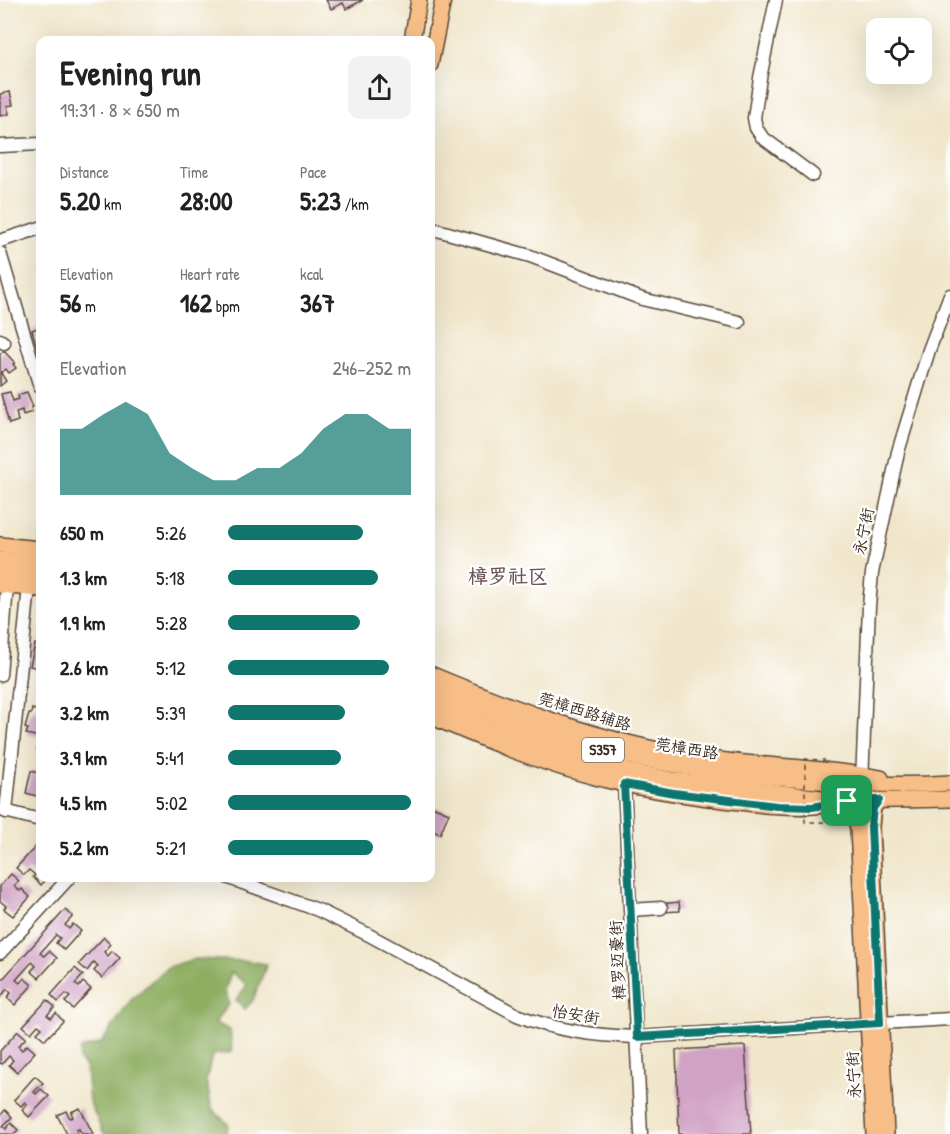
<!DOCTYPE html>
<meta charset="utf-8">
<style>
body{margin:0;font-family:"Patrick Hand","LXGW WenKai TC",sans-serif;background:#f2f2f2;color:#222;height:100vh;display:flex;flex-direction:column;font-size:22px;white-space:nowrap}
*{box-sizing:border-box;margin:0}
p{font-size:20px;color:#767676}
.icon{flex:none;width:33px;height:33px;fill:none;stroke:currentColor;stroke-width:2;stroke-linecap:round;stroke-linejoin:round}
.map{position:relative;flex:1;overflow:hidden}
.drawer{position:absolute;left:36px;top:36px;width:399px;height:846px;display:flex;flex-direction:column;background:#fff;border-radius:12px;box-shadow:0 6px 24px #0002}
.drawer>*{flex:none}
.tools{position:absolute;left:866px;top:18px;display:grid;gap:12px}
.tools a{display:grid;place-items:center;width:66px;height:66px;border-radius:12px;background:#fff;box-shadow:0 6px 24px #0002;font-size:30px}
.pin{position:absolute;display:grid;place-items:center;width:51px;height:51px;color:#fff;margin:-26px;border-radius:12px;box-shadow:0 3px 9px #0006}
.round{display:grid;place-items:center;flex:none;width:63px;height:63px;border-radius:12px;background:#f2f2f2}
.summary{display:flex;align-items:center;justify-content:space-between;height:102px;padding:0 24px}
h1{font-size:33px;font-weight:700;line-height:45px}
.figures{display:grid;grid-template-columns:repeat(3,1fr);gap:9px;height:102px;padding:6px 24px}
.figures div{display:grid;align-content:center}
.figures b{font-size:26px;font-weight:700}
.figures small{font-size:16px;font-weight:400}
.figures p{font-size:16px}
.chart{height:168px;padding:12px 24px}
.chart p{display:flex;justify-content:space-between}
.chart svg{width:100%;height:108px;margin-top:6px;fill:#0f766e;opacity:.7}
ul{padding:0 24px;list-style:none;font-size:20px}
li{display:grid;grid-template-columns:96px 72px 1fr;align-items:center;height:45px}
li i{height:15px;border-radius:8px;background:#0f766e}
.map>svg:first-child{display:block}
.forest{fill:#8eae62;stroke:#646c40;stroke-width:1.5}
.building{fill:#d0a2c5}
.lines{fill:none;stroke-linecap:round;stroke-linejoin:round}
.minor-casing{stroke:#564638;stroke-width:15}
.major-casing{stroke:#564638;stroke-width:18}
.minor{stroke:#fff;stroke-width:12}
.major{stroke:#f7be87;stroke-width:15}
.path-bridge{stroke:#564638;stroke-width:1.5;stroke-dasharray:4.5 4.5;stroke-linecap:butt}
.route-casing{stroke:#fff;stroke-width:12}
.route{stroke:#0f766e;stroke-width:8}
.labels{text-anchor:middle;stroke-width:4.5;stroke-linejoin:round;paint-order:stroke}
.shield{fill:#fff;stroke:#766a62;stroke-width:1.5}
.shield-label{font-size:15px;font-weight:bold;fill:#3b2a1e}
.street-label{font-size:16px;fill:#3b2a1e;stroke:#fff}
.quarter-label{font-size:20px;font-weight:bold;fill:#6f5458;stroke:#fff}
</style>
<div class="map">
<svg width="950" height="1134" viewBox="0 0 950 1134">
<rect width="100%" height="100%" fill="#fff"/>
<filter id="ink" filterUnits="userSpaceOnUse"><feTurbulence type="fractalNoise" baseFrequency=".0167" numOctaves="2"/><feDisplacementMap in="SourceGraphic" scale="12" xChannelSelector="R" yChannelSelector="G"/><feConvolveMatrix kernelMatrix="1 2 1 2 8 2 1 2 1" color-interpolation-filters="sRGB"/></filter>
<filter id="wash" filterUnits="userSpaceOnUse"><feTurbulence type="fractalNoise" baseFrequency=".008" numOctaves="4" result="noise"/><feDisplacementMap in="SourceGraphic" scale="24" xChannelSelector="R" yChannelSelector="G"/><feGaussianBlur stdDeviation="1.35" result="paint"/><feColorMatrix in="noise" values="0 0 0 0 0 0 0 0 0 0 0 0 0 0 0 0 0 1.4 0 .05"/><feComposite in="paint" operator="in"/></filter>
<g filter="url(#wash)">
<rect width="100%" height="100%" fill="#f0e6cb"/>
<polygon class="forest" points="195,959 247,961 267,964 253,1000 245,1009 236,1000 247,985 231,972 225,991 229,1004 215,1023 230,1030 232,1052 212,1055 206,1081 212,1109 228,1124 227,1134 104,1134 89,1101 86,1068 79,1060 80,1049 101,1043 132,999 168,967"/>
<g id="blocks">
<g class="building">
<polygon points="326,0 363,0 346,9 343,3 331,9"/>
<polygon points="10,92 13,105 7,106 9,114 0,116 0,94"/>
<polygon points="40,327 40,357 32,330"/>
<polygon points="4,351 15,363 13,364 16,368 9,373 6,369 1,373 6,381 0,386 0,354"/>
<polygon points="10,392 13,401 19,399 18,395 27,392 33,407 31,408 32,412 23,415 22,410 16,412 18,421 9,424 1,394"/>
<polygon points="35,644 40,646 40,672 37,671 38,668 30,666"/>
<polygon points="32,709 40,711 40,751 37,750 40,737 26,734 28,729 25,728 29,714 31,714"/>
<polygon points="31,771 40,773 40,797 26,793"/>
<polygon points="430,805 449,813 440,834 430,830"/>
<polygon points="40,842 40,878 48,878 41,885 33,877 35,875 29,870 24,875 16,868"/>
<polygon points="11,874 19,881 14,886 20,891 22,889 30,897 13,916 4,909 6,906 0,901 0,886"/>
<polygon points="679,902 680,911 661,912 661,904"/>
<polygon points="65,910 73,916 65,925 69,929 73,924 81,931 64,950 56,943 60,938 56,935 40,953 44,956 49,951 57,958 39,978 31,971 36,966 32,962 16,980 20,983 24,978 32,985 15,1005 7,998 11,993 7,989 0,998 0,982"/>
<polygon points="104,937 111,944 104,952 108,956 112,951 120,958 102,978 94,971 98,966 94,962 87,971 79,964"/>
<polygon points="75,968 83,975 75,984 79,987 83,982 91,989 73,1009 65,1002 70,997 66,994 58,1002 51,995"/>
<polygon points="47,1000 55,1007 47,1015 51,1018 56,1013 63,1021 45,1040 37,1033 42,1028 38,1025 31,1033 23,1026"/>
<polygon points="18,1031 26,1038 18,1046 22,1050 27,1045 35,1052 17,1072 9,1065 13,1060 9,1056 2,1064 0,1063 0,1051"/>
<polygon points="745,1046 751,1134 679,1134 676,1050"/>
<polygon points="35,1076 43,1083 34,1092 36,1094 41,1089 49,1096 29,1117 22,1110 27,1104 25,1102 21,1106 14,1100"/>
<polygon points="80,1108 93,1134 82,1134 79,1129 76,1130 78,1134 67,1134 57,1115 66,1111 70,1118 73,1117 71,1112"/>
<polygon points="5,1110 12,1117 3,1126 6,1129 11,1123 18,1130 14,1134 0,1134 0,1116"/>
</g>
</g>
</g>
<g filter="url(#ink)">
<use href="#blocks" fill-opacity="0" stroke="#564638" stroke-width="1.5"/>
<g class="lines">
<defs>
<g id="minor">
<polyline points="776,0 760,78 754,118 756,128 762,137 813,175"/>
<polyline points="0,146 40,144"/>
<polyline points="430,228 530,256 642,299 739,322"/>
<polyline points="0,241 40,228"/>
<polyline points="0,253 40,387"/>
<polyline points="0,340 4,343"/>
<polyline points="0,675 7,586"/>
<polyline points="862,783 869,606 872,573 898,452 929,350 950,295"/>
<polyline points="624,784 641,1134"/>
<polyline points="1,810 40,820"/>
<polyline points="6,812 29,587"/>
<path d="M 229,878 L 318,910 L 367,934 L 517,1015 C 556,1031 595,1036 637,1037 L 950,1019"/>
<polyline points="631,910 661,908"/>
<polyline points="0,953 69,878"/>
</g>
<g id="major">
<polyline points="412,40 419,0"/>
<polyline points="430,65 443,0"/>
<polyline points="0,545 40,549"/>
<polyline points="0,560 40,563"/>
<polyline points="0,574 40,577"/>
<polyline points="0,585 40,589"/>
<path d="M 430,674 C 516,710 603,742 695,757 C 757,767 820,766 881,778"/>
<path d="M 430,689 C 480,709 529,730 580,744 C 645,763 714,772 782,778 C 838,783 893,787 950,783"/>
<polyline points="430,704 485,727 579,758 627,771 673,780 847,801 950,799"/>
<path d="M 430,716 C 485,740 541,763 599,778 C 637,788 677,794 716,799 C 754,804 793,810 831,804"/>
<polyline points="879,800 873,808 871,827 886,1134"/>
<polyline points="847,801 854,809 858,829 874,1134"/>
</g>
</defs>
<use href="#minor" class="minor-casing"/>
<use href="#major" class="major-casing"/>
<use href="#minor" class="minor"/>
<use href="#major" class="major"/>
<polyline class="path-bridge" points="824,822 805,822 805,759 825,760"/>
</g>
</g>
<g class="lines" filter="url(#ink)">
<defs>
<polygon id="route" points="624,784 674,793 777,806 812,807 847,801 879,800 873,808 871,827 880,1023 637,1037"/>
</defs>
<use href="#route" class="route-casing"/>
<use href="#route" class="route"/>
</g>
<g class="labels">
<rect class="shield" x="582" y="738" width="42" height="24" rx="4.5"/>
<g class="shield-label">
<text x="603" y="755">S357</text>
</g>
<g class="street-label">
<text transform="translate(863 531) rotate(-78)" y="6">永宁街</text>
<text transform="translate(585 711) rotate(17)" y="6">莞樟西路辅路</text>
<text transform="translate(687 748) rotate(9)" y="6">莞樟西路</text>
<text transform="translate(617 960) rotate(-93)" y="6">樟罗迈豪街</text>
<text transform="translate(576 1014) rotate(10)" y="6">怡安街</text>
<text transform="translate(853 1075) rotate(-93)" y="6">永宁街</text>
</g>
<g class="quarter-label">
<text x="508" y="583">樟罗社区</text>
</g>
</g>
</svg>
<div class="tools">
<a><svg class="icon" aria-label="locate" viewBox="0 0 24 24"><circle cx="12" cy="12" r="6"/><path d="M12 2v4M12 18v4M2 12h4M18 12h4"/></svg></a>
</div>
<div class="pin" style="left:847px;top:801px;background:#1e9e55"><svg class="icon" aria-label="arrive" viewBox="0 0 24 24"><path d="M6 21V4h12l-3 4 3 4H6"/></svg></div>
<section class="drawer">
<div class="summary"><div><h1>Evening run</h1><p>19:31 · 8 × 650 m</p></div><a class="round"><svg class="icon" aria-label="share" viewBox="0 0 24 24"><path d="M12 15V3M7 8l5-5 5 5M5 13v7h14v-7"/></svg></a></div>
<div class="figures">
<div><p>Distance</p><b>5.20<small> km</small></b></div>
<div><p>Time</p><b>28:00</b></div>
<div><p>Pace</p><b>5:23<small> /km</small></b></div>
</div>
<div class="figures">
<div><p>Elevation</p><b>56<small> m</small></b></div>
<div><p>Heart rate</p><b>162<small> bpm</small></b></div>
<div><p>kcal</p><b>367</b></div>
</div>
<div class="chart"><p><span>Elevation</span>246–252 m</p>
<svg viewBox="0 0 160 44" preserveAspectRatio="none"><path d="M0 44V17L10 17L20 11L30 6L40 11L50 27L60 33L70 38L80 38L90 33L100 33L110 27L120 17L130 11L140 11L150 17L160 17V44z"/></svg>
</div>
<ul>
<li><b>650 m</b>5:26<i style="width:74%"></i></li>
<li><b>1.3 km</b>5:18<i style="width:82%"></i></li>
<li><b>1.9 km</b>5:28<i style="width:72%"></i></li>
<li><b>2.6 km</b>5:12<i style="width:88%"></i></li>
<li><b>3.2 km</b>5:39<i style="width:64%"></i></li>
<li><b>3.9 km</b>5:41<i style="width:62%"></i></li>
<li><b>4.5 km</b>5:02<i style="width:100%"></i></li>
<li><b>5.2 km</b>5:21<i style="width:79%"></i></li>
</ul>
</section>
</div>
